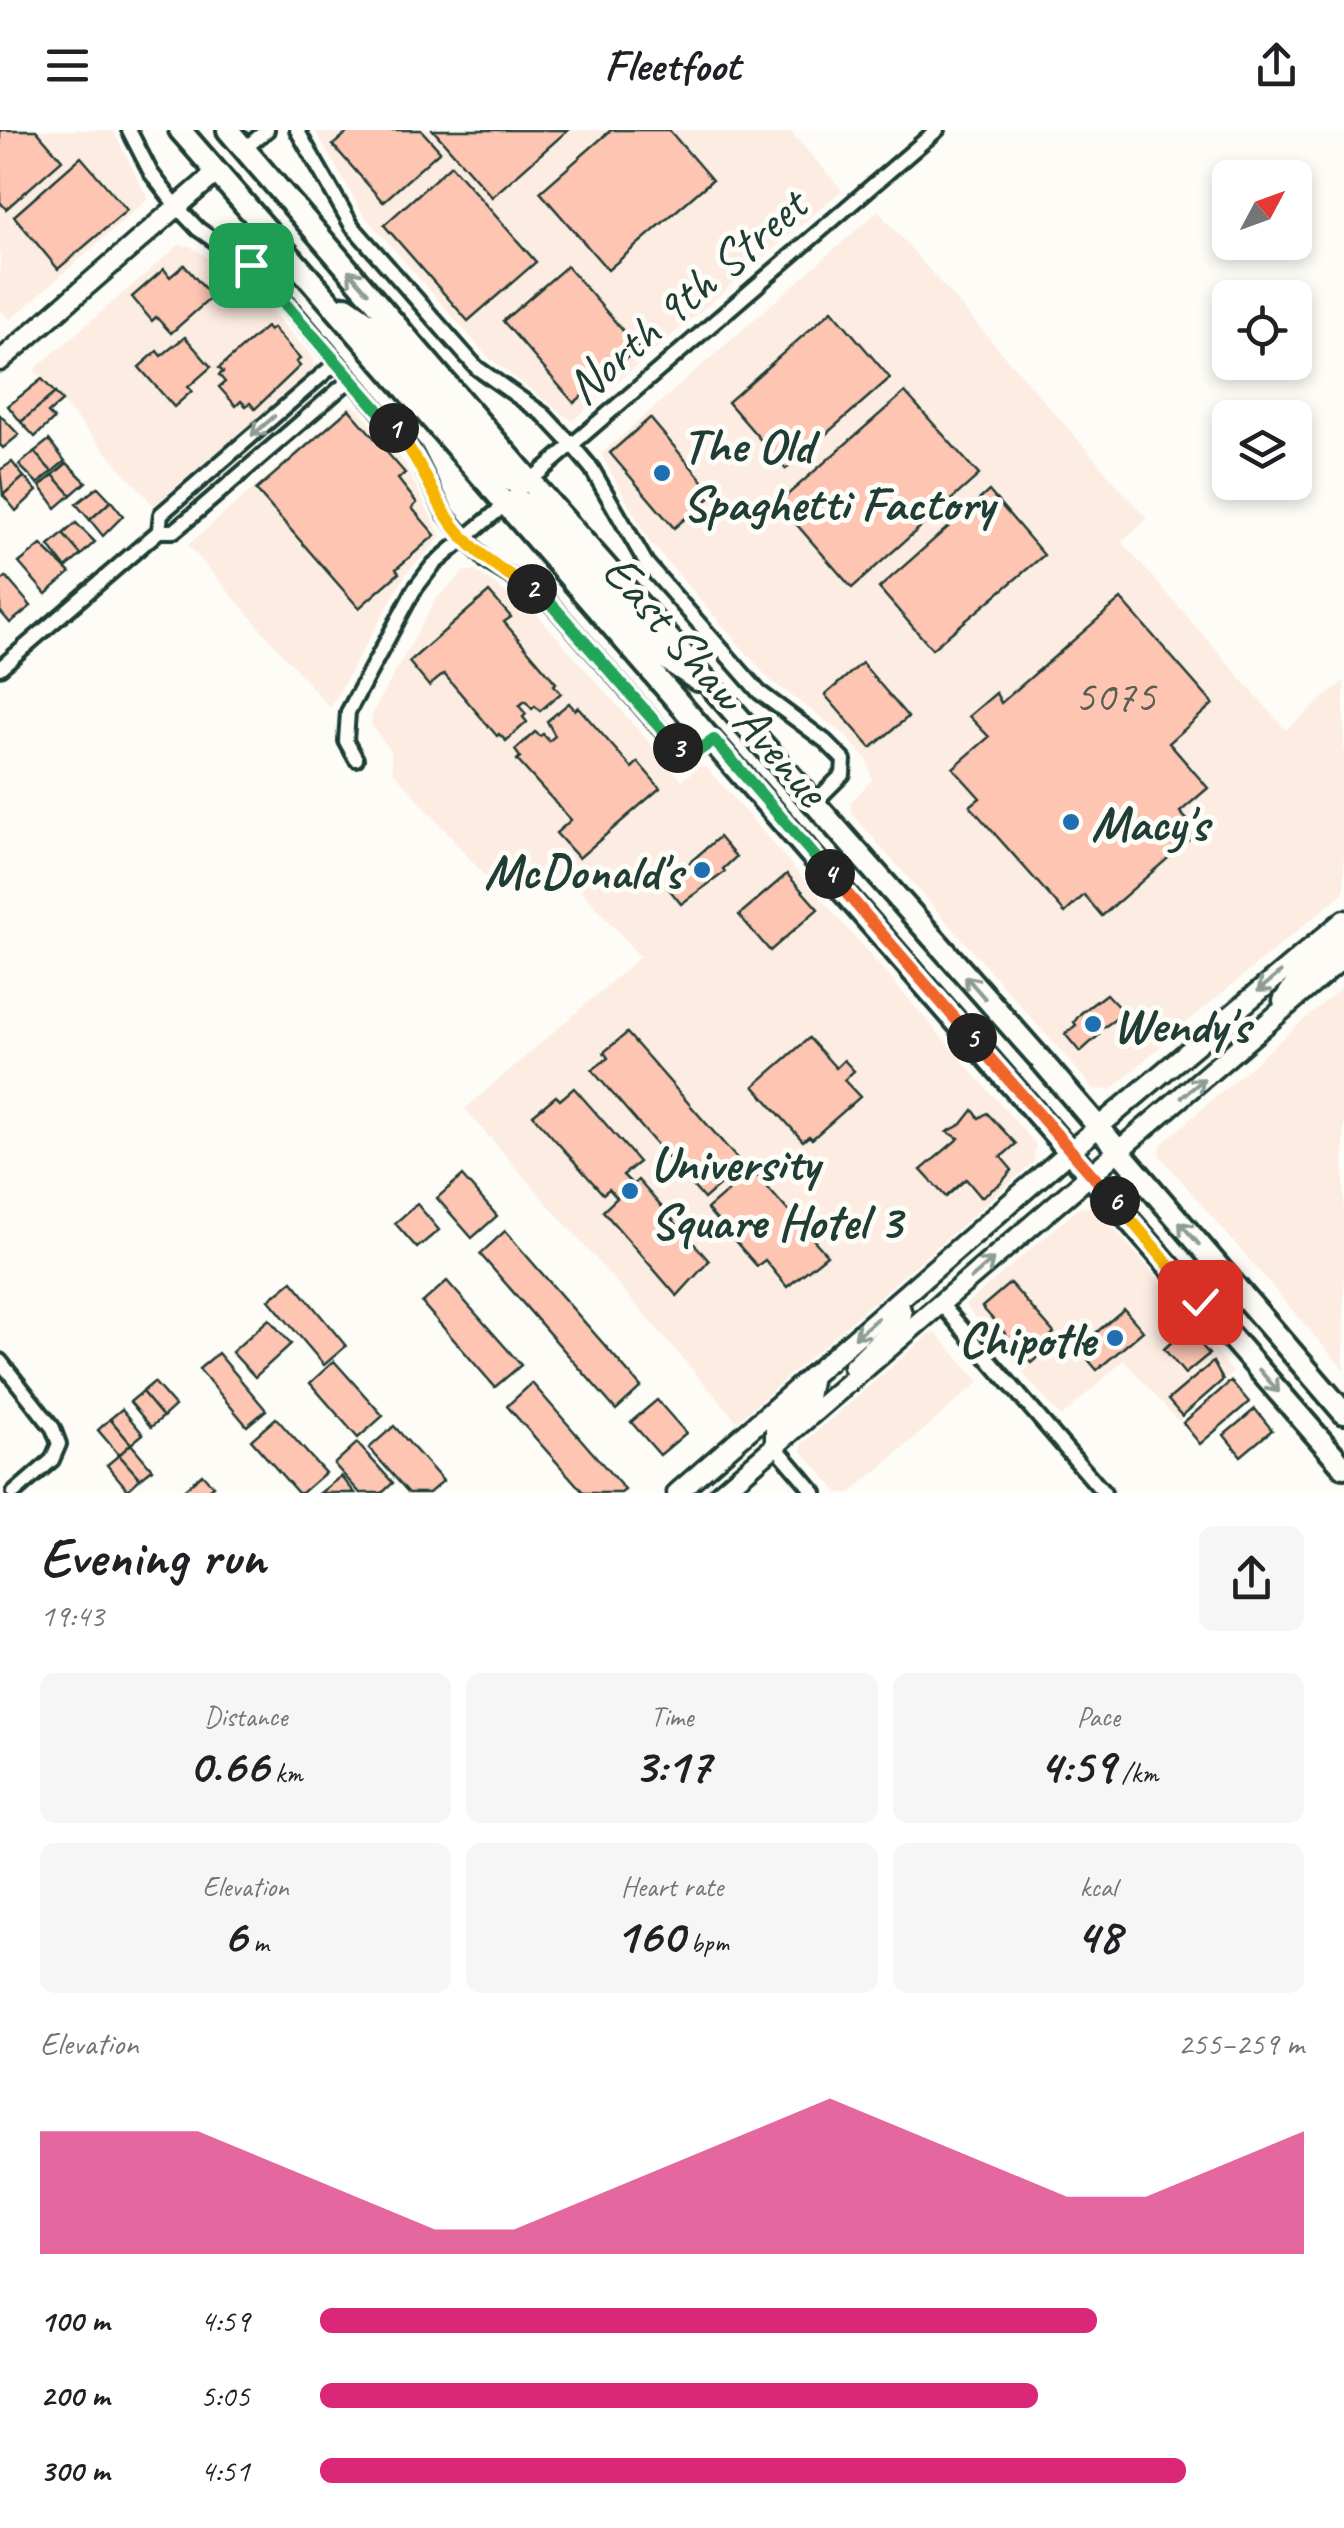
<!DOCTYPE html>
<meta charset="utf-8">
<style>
body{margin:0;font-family:Caveat,sans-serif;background:#f6f6f6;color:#202124;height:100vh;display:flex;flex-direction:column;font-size:38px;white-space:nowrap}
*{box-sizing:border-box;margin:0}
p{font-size:32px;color:#757577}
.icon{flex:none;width:55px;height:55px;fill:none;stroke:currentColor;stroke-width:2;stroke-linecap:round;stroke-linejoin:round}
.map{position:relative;height:1363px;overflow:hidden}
.drawer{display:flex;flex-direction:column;background:#fff;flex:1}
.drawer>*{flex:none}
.needle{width:65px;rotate:49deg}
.fabs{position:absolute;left:1212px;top:30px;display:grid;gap:20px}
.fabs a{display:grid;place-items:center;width:100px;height:100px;border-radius:15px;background:#fff;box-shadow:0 5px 15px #0003;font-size:50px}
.pin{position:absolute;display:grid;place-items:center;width:85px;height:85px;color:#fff;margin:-42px;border-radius:20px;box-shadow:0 5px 15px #0006}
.km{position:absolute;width:50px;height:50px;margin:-25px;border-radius:50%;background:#222;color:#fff;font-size:28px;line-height:50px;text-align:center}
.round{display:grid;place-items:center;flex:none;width:105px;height:105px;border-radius:15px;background:#f6f6f6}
.headline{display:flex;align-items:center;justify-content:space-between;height:170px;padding:0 40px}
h1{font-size:55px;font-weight:600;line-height:75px}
.metrics{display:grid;grid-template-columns:repeat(3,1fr);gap:15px;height:170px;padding:10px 40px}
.metrics div{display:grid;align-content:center;border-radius:15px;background:#f6f6f6;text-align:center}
.metrics b{font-size:50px;font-weight:600}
.metrics small{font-size:28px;font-weight:400}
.metrics p{font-size:28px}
.chart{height:280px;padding:20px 40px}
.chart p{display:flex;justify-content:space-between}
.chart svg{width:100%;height:180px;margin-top:10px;fill:#db2777;opacity:.7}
ul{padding:0 40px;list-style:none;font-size:32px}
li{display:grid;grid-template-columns:160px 120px 1fr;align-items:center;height:75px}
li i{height:25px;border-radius:12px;background:#db2777}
header{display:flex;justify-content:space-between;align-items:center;height:130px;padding:0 40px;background:#fff;font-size:45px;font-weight:600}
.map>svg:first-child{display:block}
.built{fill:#fdece2}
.building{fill:#fdc5b2;stroke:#1f3d34;stroke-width:2.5}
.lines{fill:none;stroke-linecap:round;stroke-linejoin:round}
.street-casing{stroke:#1f3d34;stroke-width:20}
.secondary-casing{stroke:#1f3d34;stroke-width:25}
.primary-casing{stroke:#1f3d34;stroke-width:28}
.street{stroke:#fdfcf7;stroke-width:12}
.secondary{stroke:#fdfcf7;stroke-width:18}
.primary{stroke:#fdfcf7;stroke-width:20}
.oneway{stroke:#8e9c96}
.split-1-casing{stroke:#fff;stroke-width:20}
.split-2-casing{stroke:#fff;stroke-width:20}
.split-3-casing{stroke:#fff;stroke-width:20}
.split-4-casing{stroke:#fff;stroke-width:20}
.split-5-casing{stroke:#fff;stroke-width:20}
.split-6-casing{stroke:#fff;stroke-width:20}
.split-7-casing{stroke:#fff;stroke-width:20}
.split-1{stroke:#22a559;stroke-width:12}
.split-2{stroke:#f5b400;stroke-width:12}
.split-3{stroke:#22a559;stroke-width:12}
.split-4{stroke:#22a559;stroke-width:12}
.split-5{stroke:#f0652b;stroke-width:12}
.split-6{stroke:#f0652b;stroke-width:12}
.split-7{stroke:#f5b400;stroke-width:12}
.poi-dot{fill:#1f6fb2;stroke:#fdfcf7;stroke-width:4}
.labels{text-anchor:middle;stroke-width:10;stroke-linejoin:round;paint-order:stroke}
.number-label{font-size:45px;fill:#565f54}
.street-label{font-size:50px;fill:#1f3d34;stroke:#fdfcf7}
.poi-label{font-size:50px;font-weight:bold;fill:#1f3d34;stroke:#fdfcf7;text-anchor:start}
</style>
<header><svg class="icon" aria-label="menu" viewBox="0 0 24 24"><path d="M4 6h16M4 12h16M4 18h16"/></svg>Fleetfoot<svg class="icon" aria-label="share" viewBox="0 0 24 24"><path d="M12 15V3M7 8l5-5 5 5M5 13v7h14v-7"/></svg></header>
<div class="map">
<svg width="1344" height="1363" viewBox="0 0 1344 1363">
<rect width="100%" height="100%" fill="#fdfcf7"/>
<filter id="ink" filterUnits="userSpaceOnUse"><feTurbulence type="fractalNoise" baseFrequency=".01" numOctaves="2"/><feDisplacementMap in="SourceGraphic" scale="20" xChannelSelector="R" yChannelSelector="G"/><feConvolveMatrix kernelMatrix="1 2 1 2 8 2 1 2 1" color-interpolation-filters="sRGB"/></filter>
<g filter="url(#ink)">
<g class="built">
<polygon points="0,0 113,0 148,69 10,190 0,179"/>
<polygon points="315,0 789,0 842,60 572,291 488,227 363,84"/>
<polygon points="878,81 1147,389 1122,412 1286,600 1344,551 1344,762 1186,893 1111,960 1094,959 851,683 851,672 872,650 868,631 844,604 770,550 671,436 649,411 601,324"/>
<polygon points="179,115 190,116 248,155 314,229 313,239 154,376 34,240"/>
<polygon points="350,275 356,277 404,332 441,407 405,445 330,578 188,415"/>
<polygon points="465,441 475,441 536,483 682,650 699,637 706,637 1035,1014 1034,1032 737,1291 465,979 640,827 570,747 496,759 393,641 391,621 371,595 372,584 436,469"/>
<polygon points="1344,855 1344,1240 1160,1026 1161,1015"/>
<polygon points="1094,1076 1183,1177 1233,1243 1178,1291 1124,1230 1061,1287 965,1175 1079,1078"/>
<polygon points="931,1203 937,1204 979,1252 851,1363 839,1363 802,1321 802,1314"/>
</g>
<g class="building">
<polygon points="0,0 36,0 62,30 6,79 0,72"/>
<polygon points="350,0 421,0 440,21 383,72 333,15"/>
<polygon points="433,0 568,0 492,67"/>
<polygon points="611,0 669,0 712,50 608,140 540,62"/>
<polygon points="81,27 127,80 58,139 14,86"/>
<polygon points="451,35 536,132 468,191 384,95"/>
<polygon points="184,135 212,167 171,203 156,187 152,191 132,167 164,139 170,147"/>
<polygon points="567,136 638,218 574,273 503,191"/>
<polygon points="832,180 890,248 786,339 728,272"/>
<polygon points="266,197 269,201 273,198 300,229 296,232 300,236 255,279 250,273 246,276 241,271 236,276 219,257 225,252 219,245 223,242 219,238"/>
<polygon points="185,207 211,237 188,257 192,261 174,277 139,237 157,221 161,226"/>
<polygon points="42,249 55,263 21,292 8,276"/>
<polygon points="905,262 979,345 852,458 778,373"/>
<polygon points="55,263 62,271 48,283 54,289 35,307 21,292"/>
<polygon points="349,279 405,343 398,349 417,373 412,378 435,405 396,439 399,443 359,478 256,360"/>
<polygon points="0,285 19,305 3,318 0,315"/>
<polygon points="650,288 714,364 674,398 610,323"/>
<polygon points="49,310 65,331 52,342 34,322"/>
<polygon points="34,322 52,342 38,354 19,335"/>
<polygon points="12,332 24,347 3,365 0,340"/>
<polygon points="67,333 86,352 71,365 53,345"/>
<polygon points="53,345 71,365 56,378 40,356"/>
<polygon points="24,347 37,361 16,381 3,365"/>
<polygon points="98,357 111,371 90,390 76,374"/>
<polygon points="989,361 1044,425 932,519 879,458"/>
<polygon points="111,371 123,386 103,406 90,390"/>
<polygon points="76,393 95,412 81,425 63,404"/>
<polygon points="63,404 81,425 66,438 49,416"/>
<polygon points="41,415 70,443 46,464 19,433"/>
<polygon points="6,447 31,476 10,493 0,481 0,452"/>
<polygon points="489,462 511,487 504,492 556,553 554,555 561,563 540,581 535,576 532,579 525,571 519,576 526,584 523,587 527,592 506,611 499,604 497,606 444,544 429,556 409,532"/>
<polygon points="1121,469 1213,574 1169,613 1208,658 1180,682 1198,702 1102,786 1084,765 1065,783 970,676 980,668 953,638 989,607 969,586 996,563 1001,573"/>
<polygon points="862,533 908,587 871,618 825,565"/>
<polygon points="569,573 575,580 578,577 632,638 638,632 660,658 579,728 556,703 571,690 517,630 520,627 515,620 535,602 540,606 543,604 549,611 555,606 547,591"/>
<polygon points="719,707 736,727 723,739 725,742 681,774 665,754"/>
<polygon points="787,744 818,779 770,821 739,785"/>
<polygon points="1106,864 1124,883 1097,902 1099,905 1080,922 1065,904 1076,895 1074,892 1081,883"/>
<polygon points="627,903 739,1031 724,1045 728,1048 704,1069 592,940 608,928 604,922"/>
<polygon points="809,908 836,938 844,930 854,941 844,950 860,967 812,1009 809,1006 803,1011 754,956"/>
<polygon points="574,958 639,1032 623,1045 633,1055 638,1050 709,1131 677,1166 603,1081 617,1068 609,1059 603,1064 533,985 556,966 560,970"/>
<polygon points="973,980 979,988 987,983 1016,1014 1001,1027 1012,1040 1000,1054 981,1067 966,1049 946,1067 921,1040 959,1008 947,1002 962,994"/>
<polygon points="752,1040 827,1125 787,1157 765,1130 757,1136 707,1079"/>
<polygon points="462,1046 497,1086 472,1108 437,1068"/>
<polygon points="417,1074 439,1100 417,1118 395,1093"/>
<polygon points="505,1101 641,1257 616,1280 480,1124"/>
<polygon points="292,1151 346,1216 324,1235 269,1170"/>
<polygon points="447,1151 521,1235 495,1257 422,1173"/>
<polygon points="1010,1153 1054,1203 1034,1221 1039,1226 1031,1233 982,1177"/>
<polygon points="1124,1179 1143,1201 1097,1240 1078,1218"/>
<polygon points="269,1189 291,1214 255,1247 232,1222"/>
<polygon points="1189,1201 1209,1224 1185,1244 1164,1219 1182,1203 1184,1206"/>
<polygon points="218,1223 266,1280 247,1296 199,1239"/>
<polygon points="334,1231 383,1286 358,1308 310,1253"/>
<polygon points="1213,1232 1223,1250 1182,1286 1168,1270"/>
<polygon points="1231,1251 1249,1272 1200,1314 1183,1293"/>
<polygon points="154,1252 175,1276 163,1287 142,1262"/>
<polygon points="532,1253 625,1360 621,1363 584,1363 507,1276"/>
<polygon points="142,1262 163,1287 151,1297 130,1272"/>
<polygon points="657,1270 686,1303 660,1325 631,1292"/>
<polygon points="122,1279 143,1304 131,1314 110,1289"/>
<polygon points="1255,1279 1272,1300 1241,1326 1224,1305"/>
<polygon points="276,1288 325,1343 302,1363 298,1363 251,1310"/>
<polygon points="110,1289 131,1314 119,1325 98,1300"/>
<polygon points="394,1296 443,1351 429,1363 409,1363 369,1318"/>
<polygon points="357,1313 393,1353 382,1363 360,1363 334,1334"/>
<polygon points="131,1314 152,1339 140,1349 119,1325"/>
<polygon points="119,1325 140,1349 128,1360 107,1335"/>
<polygon points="202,1344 213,1356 204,1363 180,1363"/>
<polygon points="341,1346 355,1363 320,1363"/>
</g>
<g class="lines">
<defs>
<g id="street">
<path d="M 129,0 L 151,43 L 177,77 L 198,99 L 262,144 L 414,322 L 445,384 L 487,432 L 545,467 L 677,618 C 693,625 701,619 715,610"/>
<polyline points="297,0 352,96 477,238 544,285 572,315 592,339 646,433 759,562 825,611 844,630 843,644 814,673"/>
<polyline points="244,19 267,0"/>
<polyline points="530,351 937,0"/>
<polyline points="159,401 161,384 337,232"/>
<polyline points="0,538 159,401 174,401 192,386 351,249"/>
<polyline points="356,629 346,611 348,582 414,460 433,435 507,373"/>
<polyline points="941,1174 1104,1363"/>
<polyline points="0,1231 53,1298 59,1314 52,1330 14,1363"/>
<polyline points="775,1316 815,1363"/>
</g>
<g id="secondary">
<polyline points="0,231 217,42"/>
<polyline points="1283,871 1299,848 1344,808"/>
<polyline points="853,1237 898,1192 902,1184 898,1171"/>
<polyline points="775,1316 775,1298 808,1268 812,1245"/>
<polyline points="677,1363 1070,1021 1344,790"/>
<polyline points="720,1363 1344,827"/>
</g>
<g id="primary">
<polyline points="180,0 1344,1337"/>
<polyline points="228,0 530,351 1040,929 1344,1283"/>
<polyline points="346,177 376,198 503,346 517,354 530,351"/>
<polyline points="507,373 517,370 533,376 666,529 697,550"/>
</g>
</defs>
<use href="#street" class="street-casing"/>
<use href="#secondary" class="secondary-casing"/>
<use href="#primary" class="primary-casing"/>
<use href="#street" class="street"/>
<use href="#secondary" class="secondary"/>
<use href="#primary" class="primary"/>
</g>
<defs><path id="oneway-shaft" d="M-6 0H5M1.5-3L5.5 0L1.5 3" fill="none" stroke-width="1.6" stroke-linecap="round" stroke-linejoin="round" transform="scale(2.5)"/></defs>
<g class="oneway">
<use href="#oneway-shaft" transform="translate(358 151) rotate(-131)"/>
<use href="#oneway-shaft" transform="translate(263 296) rotate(139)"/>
<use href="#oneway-shaft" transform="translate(1269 852) rotate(140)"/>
<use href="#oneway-shaft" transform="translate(975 857) rotate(-131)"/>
<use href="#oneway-shaft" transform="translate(1193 958) rotate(-40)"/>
<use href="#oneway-shaft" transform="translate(1189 1103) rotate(-131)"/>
<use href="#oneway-shaft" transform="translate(982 1139) rotate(-41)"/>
<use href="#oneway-shaft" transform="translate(866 1198) rotate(139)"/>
<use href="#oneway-shaft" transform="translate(1269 1251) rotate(49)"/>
</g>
</g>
<g class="lines" filter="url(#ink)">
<defs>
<polyline id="split-1" points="251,135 394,298"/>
<path id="split-2" d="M 394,298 C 417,325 426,350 443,380 C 464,416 497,438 532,459"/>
<polyline id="split-3" points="532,459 545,467 678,618"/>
<polyline id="split-4" points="678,618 698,621 714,610 830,744"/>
<polyline id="split-5" points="830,744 972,908"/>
<polyline id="split-6" points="972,908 1115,1071"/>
<polyline id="split-7" points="1115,1071 1200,1172"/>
</defs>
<use href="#split-1" class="split-1-casing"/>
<use href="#split-2" class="split-2-casing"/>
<use href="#split-3" class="split-3-casing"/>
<use href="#split-4" class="split-4-casing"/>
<use href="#split-5" class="split-5-casing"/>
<use href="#split-6" class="split-6-casing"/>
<use href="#split-7" class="split-7-casing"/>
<use href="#split-1" class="split-1"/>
<use href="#split-2" class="split-2"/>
<use href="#split-3" class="split-3"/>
<use href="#split-4" class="split-4"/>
<use href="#split-5" class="split-5"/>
<use href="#split-6" class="split-6"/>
<use href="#split-7" class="split-7"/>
</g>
<g class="poi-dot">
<circle cx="662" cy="343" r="10"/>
<circle cx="1071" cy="692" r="10"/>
<circle cx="702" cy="740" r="10"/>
<circle cx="1093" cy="894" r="10"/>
<circle cx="630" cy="1061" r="10"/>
<circle cx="1115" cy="1208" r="10"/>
</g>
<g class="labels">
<g class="number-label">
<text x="1115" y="581">5075</text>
</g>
<g class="street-label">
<text transform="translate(685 165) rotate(-41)" y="18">North 9th Street</text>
<text transform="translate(717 549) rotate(49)" y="18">East Shaw Avenue</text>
</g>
<g class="poi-label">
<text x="682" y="332">The Old<tspan x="682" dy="58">Spaghetti Factory</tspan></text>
<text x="1091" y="710">Macy's</text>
<text x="682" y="758" text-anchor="end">McDonald's</text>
<text x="1113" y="912">Wendy's</text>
<text x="650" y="1050">University<tspan x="650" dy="58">Square Hotel 3</tspan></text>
<text x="1095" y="1226" text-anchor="end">Chipotle</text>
</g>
</g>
</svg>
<div class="fabs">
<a><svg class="needle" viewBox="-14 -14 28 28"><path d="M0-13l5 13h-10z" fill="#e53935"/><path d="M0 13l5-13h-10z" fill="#757577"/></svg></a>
<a><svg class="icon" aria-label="locate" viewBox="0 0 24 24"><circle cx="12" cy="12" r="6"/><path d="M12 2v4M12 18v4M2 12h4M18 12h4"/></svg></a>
<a><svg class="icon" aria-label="layers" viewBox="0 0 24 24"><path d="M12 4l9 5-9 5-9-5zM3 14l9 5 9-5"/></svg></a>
</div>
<div class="pin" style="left:251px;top:135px;background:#1e9e55"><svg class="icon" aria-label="arrive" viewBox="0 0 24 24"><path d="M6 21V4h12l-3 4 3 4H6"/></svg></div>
<div class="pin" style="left:1200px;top:1172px;background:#d93025"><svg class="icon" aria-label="check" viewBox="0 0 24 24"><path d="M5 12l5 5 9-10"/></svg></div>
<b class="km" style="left:394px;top:298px">1</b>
<b class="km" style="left:532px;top:459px">2</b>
<b class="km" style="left:678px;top:618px">3</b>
<b class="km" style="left:830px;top:744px">4</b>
<b class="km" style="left:972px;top:908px">5</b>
<b class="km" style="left:1115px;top:1071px">6</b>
</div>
<section class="drawer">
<div class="headline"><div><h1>Evening run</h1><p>19:43</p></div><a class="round"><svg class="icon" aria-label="share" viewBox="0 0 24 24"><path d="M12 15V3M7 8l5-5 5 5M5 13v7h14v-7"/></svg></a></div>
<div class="metrics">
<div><p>Distance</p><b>0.66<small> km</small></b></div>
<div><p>Time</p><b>3:17</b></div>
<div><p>Pace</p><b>4:59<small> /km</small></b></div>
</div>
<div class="metrics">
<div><p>Elevation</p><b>6<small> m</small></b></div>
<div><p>Heart rate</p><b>160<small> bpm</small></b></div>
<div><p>kcal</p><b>48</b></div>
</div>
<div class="chart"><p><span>Elevation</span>255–259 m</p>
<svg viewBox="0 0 160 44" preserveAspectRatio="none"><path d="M0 44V14L10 14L20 14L30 22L40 30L50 38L60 38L70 30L80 22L90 14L100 6L110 14L120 22L130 30L140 30L150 22L160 14V44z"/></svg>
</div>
<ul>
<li><b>100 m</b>4:59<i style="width:79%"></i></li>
<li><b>200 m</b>5:05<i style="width:73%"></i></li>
<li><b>300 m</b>4:51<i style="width:88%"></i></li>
</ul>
</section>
